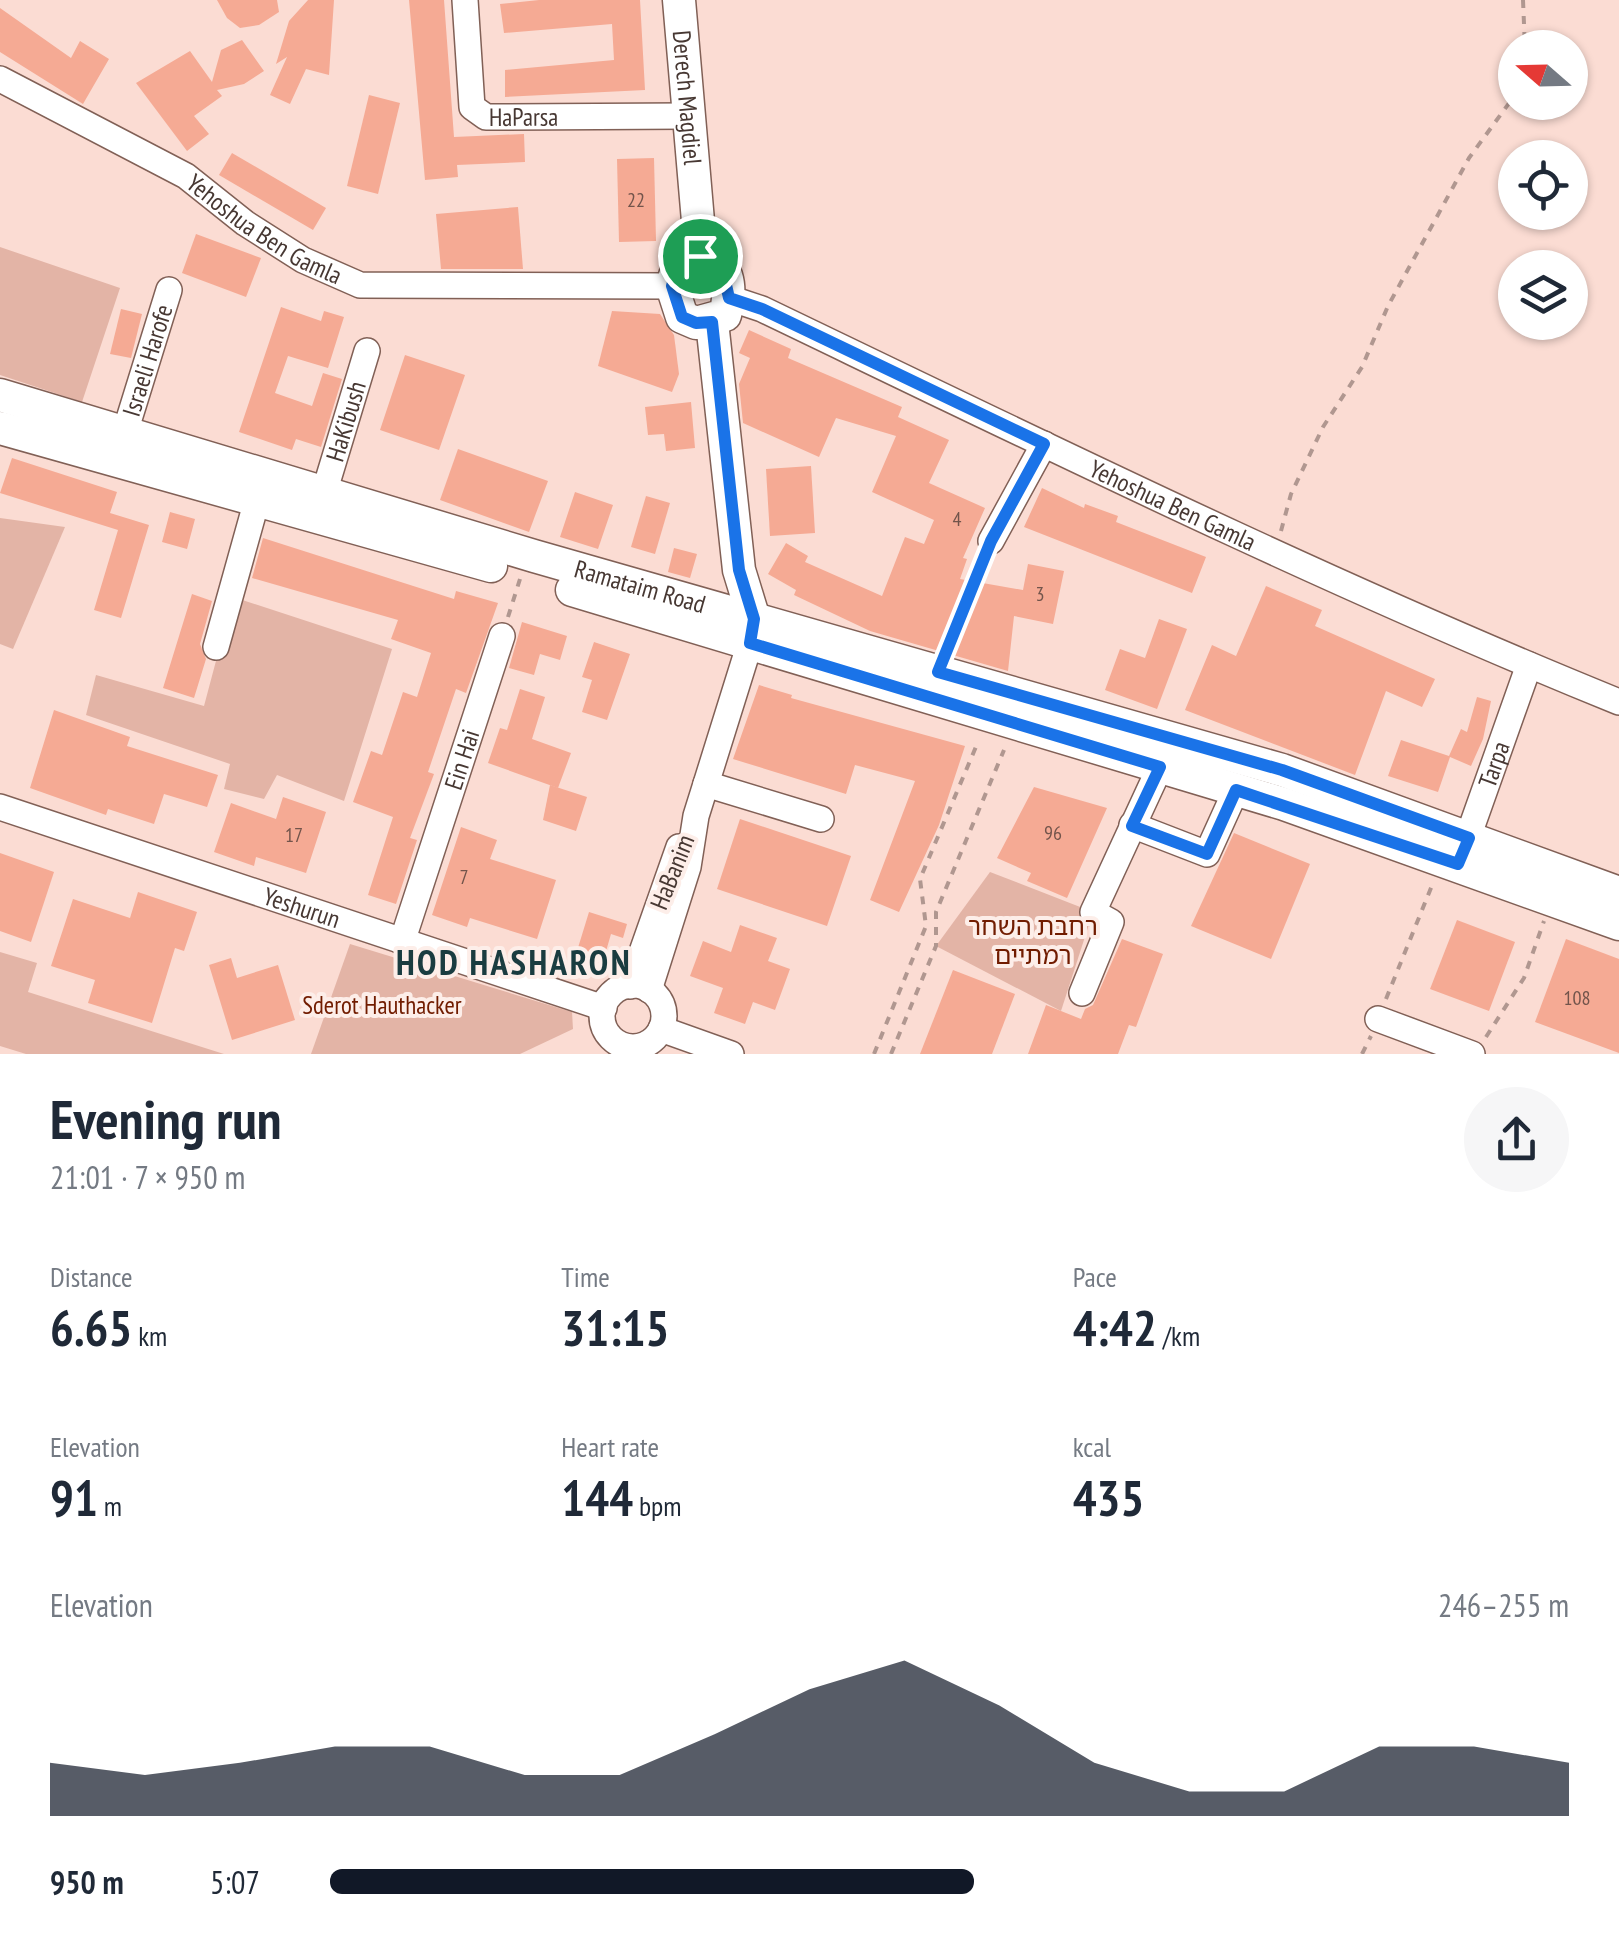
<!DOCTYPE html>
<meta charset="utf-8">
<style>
body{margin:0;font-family:"PT Sans Narrow","Noto Sans Hebrew",sans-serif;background:#f6f6f7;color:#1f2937;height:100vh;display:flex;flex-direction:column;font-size:38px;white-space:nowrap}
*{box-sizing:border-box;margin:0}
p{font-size:32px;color:#747a83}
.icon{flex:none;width:55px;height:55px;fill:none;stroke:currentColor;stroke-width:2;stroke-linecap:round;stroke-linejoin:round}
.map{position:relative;height:1054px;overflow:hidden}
.details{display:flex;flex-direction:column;background:#fff;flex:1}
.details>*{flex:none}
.needle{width:65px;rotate:290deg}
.buttons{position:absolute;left:1498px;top:30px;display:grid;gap:20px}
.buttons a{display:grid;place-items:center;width:90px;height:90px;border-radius:50%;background:#fff;box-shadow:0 2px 8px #0004;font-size:50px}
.pin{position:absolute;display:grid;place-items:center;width:85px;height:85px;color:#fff;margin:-42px;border:5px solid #fff;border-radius:50%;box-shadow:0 2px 10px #0007}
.round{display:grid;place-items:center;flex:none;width:105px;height:105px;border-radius:52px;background:#f6f6f7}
.headline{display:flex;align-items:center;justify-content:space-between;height:170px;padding:0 50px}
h1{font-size:55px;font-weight:600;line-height:75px}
.figures{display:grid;grid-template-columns:repeat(3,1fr);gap:15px;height:170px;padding:10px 50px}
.figures div{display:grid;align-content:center}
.figures b{font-size:50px;font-weight:600}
.figures small{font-size:28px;font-weight:400}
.figures p{font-size:28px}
.chart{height:280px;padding:20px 50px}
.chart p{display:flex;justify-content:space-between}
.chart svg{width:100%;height:180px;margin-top:10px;fill:#111827;opacity:.7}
ul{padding:0 50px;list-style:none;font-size:32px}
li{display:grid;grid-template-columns:160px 120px 1fr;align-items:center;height:75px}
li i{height:25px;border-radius:12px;background:#111827}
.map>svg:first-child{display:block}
.green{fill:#e3b4a6}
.building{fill:#f5aa94}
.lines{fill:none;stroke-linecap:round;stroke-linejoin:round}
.minor-casing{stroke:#816056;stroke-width:28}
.major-casing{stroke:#816056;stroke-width:35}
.path{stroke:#b09790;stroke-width:4;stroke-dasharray:8 8;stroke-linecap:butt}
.minor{stroke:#fff;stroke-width:25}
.major{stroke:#fff;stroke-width:32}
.route-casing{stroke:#fff;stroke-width:20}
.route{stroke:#1a73e8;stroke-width:12}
.labels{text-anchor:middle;stroke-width:8;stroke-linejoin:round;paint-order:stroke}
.number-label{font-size:20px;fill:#72544b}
.street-label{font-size:25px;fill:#473833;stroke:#fdeee9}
.park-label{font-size:25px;fill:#711c00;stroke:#fdeee9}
.district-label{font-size:35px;font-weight:bold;letter-spacing:2.5px;fill:#1a3c40;stroke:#fdeee9}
</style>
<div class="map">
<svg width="1619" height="1054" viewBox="0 0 1619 1054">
<rect width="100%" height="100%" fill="#fbdcd3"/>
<g class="green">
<polygon points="0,247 120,288 82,402 0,375"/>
<polygon points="0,518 65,527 13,649 0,644"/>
<polygon points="233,597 392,649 344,801 277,775 264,799 224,789 230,764 86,715 96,675 204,706"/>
<polygon points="990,872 1093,912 1061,1011 936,946"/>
<polygon points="350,944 572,1012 573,1029 520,1054 311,1054"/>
<polygon points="0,952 37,963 28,992 224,1054 26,1054 0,1046"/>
</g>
<g class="building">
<polygon points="217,0 277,0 279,12 259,25 240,28 227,18"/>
<polygon points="308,0 334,0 329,75 306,69 290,104 270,95 287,57 276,64 289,21"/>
<polygon points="409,0 444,0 454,137 524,134 525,162 457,165 458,177 425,180"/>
<polygon points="539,0 640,0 645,90 505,97 505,70 614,60 612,24 504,33 500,4"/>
<polygon points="0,8 71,58 80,41 109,59 83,104 0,52"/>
<polygon points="242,40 264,71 244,84 217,90 222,96 194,116 209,134 187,151 136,83 190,51 212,82 221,50"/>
<polygon points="369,95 400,103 378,194 347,186"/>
<polygon points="232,153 326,208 313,230 219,175"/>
<polygon points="654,158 656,241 619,242 617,159"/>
<polygon points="518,207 523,269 441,269 436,214"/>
<polygon points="196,234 261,258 246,297 182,273"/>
<polygon points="281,307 321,321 324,311 344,317 328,368 288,356 275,393 312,406 323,373 342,379 321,447 296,439 292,450 239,432"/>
<polygon points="121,309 142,314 131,358 110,354"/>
<polygon points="612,311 660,314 674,335 679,374 672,392 598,366"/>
<polygon points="749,330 791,349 788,358 902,407 898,417 949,440 929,483 985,508 963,558 967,559 960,579 1023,590 1028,564 1064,571 1053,624 1014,616 1008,671 870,631 794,595 796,590 768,574 786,543 808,556 805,562 882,596 905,537 924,544 934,520 872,492 896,436 836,418 819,457 743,423 739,384 750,358 739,353"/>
<polygon points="405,355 465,375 439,450 380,430"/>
<polygon points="691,402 695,448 666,451 664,434 648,435 645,407"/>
<polygon points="458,449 548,481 529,532 440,500"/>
<polygon points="12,458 117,492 110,513 149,525 121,618 94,610 118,530 0,493"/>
<polygon points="811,466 815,533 770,536 766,469"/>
<polygon points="1042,488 1084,508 1085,504 1118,516 1116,522 1206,557 1192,593 1024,527"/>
<polygon points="575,492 613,505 598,549 560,537"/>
<polygon points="646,496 670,503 655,554 631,547"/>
<polygon points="170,512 195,519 187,549 162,542"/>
<polygon points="263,538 454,599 456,591 498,603 466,693 456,689 428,772 434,774 410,838 417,840 396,904 368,895 393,817 353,802 371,751 382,755 403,692 417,697 431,653 391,639 398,620 252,578"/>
<polygon points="674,548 697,554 690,578 668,572"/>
<polygon points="1266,586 1322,610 1315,626 1435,679 1422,707 1386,691 1355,775 1185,710 1212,645 1236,656"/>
<polygon points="192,594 212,601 200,644 206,659 194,698 163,688"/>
<polygon points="1159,619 1187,629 1157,709 1105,690 1120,649 1145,658"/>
<polygon points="522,622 567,636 560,660 540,654 534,675 509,668"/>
<polygon points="594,642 630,654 607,720 582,712 592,680 582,677"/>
<polygon points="759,685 792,695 791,698 965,746 939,825 899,912 870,900 915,781 855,765 846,794 733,759"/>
<polygon points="520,689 545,697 532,739 571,753 558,788 488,763 500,728 507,730"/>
<polygon points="1477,697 1491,701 1483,739 1471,766 1450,757 1438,792 1388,776 1401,740 1449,756 1461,729 1467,732"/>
<polygon points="54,710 130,737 127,746 218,775 207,807 164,794 154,824 108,809 106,815 30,788"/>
<polygon points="550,785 587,797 576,831 543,820"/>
<polygon points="1034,787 1107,808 1067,898 1027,881 1031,873 997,858"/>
<polygon points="283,797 326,812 306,873 256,857 254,866 214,852 231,803 276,819"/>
<polygon points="740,819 851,856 827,926 717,889"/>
<polygon points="461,827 497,840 490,859 556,880 537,939 470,918 467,927 432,915"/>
<polygon points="1234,833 1310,864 1271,959 1191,926"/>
<polygon points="0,853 54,872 31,942 0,931"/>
<polygon points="138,892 197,912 184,951 175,948 152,1023 88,1003 95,980 51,966 73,899 130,918"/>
<polygon points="589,912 627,924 623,938 611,934 600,972 573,964"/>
<polygon points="1457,920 1515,942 1489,1011 1430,989"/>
<polygon points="740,925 777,938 768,961 790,969 775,1010 753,1002 745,1024 714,1013 723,988 690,976 703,941 731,952"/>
<polygon points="1122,939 1163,954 1136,1027 1129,1025 1118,1054 1028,1054 1046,1005 1081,1019 1085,1009 1093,1005"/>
<polygon points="1566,939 1619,959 1619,1053 1535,1022"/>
<polygon points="231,958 237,978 278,965 295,1020 232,1040 209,965"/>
<polygon points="953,970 1015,994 992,1054 920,1054"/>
</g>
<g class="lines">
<defs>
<g id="minor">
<path id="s1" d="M 465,0 L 472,107 L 486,117 L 687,116"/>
<path id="s2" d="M 0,79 L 186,176 L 245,223 L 303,260 L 360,285 L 672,286"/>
<path id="s3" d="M 729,298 L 762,309 C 1045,445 1328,584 1619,702"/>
<path id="s4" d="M 125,432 L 169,290"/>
<path id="s5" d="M 324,493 L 367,351"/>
<polyline points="991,541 1044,444"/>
<polyline points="216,647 257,500"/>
<polyline points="706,784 821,819"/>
<path id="s6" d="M 0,807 L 604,1008"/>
<polyline points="1132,825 1207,854 1236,790"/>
<path id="s7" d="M 1462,854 L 1529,665"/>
<path id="s8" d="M 402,942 L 502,636"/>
<circle cx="633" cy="1016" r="31"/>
<polyline points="630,986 679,847"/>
<polyline points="649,990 688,867 696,816 750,643"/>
<polyline points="1082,993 1111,922 1093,912 1160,767"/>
<polyline points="1378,1019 1472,1054"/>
<polyline points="661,1029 731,1054"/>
</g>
<g id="major">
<path id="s9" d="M 679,0 L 701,256"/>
<path d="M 709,256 C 731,269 731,292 725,315 L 696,323 L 682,317 L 672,286 L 678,266 L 690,257 Z"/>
<polyline points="712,322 739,570 754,619 752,633"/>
<path id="s10" d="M 0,395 L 534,556 L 1282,770 L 1619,893"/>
<polyline points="0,428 491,566"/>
<polyline points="572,590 1284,804 1619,924"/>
</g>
</defs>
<use href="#minor" class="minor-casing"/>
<use href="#major" class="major-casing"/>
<g class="path">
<polyline points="1523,0 1525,48"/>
<polyline points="1281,531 1291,494 1323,427 1362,367 1388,306 1469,158 1515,95"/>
<polyline points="508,617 520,579"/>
<polyline points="947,648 984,559"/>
<polyline points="1386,999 1433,883"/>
<polyline points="1486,1037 1524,978 1544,921"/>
<polyline points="874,1054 926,926 920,879 978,742"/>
<polyline points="891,1054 936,946 936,912 1004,750"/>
<polyline points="1362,1054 1371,1036"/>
</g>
<use href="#minor" class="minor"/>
<use href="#major" class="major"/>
</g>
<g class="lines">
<defs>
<polygon id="route" points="700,256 721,263 729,298 762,309 1044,444 991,541 938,672 1282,770 1469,838 1458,864 1236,790 1207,854 1132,826 1160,767 750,643 754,619 739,570 712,322 696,323 682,317 672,286 678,266"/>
</defs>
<use href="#route" class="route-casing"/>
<use href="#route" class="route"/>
</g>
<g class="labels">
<g class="number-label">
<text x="636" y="207">22</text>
<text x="957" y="526">4</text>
<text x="1040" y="601">3</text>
<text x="1053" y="840">96</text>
<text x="294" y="842">17</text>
<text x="464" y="884">7</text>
<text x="1577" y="1005">108</text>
</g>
<g class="street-label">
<text dy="9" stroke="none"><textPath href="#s9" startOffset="98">Derech Magdiel</textPath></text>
<text dy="9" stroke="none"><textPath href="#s1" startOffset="162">HaParsa</textPath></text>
<text dy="9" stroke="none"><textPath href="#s2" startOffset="305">Yehoshua Ben Gamla</textPath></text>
<text dy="9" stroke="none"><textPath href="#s4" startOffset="75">Israeli Harofe</textPath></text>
<text dy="9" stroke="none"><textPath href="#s5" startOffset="75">HaKibush</textPath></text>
<text dy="9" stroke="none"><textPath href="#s3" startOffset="490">Yehoshua Ben Gamla</textPath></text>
<text dy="9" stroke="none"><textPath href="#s10" startOffset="668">Ramataim Road</textPath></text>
<text dy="9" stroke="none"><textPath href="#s8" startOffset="192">Ein Hai</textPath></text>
<text dy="9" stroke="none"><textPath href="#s7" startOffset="95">Tarpa</textPath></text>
<text transform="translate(672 872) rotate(-68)" y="9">HaBanim</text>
<text dy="9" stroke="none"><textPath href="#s6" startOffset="318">Yeshurun</textPath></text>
</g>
<g class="park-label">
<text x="1033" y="935">רחבת השחר<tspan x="1033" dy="29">רמתיים</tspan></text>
<text x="382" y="1014">Sderot Hauthacker</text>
</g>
<g class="district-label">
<text x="514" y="975">HOD HASHARON</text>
</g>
</g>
</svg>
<div class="buttons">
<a><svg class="needle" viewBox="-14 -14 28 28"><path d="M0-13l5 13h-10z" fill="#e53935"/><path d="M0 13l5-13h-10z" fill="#747a83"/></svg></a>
<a><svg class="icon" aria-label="locate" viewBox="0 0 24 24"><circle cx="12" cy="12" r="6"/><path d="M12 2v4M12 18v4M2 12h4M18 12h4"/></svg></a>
<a><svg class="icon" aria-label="layers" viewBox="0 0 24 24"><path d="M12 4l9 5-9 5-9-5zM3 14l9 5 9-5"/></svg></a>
</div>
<div class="pin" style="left:700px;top:256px;background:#1e9e55"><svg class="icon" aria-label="arrive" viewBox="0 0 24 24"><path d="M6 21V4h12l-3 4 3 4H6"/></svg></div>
</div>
<section class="details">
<div class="headline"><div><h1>Evening run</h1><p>21:01 · 7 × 950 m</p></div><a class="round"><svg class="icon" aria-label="share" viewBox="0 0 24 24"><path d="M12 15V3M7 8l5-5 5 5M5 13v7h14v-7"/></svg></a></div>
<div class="figures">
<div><p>Distance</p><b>6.65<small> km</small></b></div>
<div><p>Time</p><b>31:15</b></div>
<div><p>Pace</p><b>4:42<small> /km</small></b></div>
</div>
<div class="figures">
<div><p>Elevation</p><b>91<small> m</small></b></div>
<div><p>Heart rate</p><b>144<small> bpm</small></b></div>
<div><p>kcal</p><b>435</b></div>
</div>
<div class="chart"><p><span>Elevation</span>246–255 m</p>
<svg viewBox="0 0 160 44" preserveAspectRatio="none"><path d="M0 44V31L10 34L20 31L30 27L40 27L50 34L60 34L70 24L80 13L90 6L100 17L110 31L120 38L130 38L140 27L150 27L160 31V44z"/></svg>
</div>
<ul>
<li><b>950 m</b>5:07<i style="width:52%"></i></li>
</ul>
</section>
